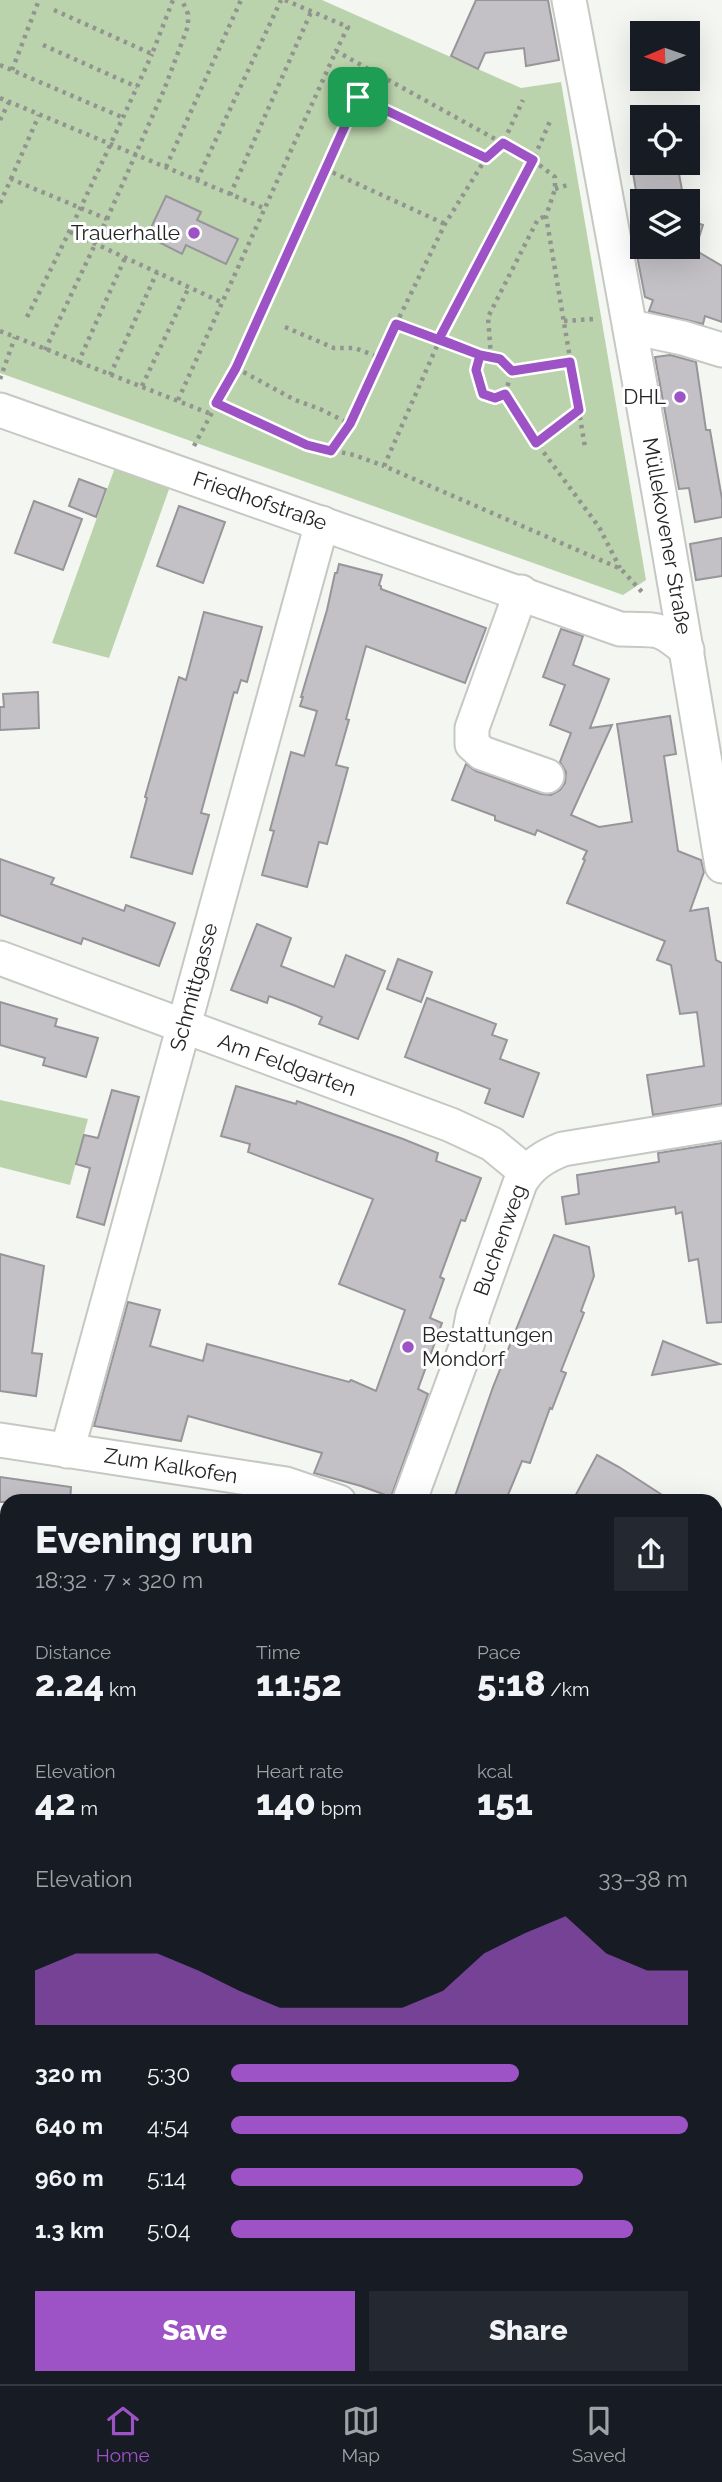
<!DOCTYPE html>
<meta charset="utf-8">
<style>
body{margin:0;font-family:Raleway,sans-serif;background:#242831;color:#f1f3f6;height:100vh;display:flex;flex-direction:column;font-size:26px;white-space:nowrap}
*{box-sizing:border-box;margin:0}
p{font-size:23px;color:#9ea1a6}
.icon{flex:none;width:38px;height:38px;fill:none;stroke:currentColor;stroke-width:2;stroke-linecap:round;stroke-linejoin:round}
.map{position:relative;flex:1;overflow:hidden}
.details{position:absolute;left:0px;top:1494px;width:723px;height:891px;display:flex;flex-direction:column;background:#171b24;border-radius:21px 21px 0 0;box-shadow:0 7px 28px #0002}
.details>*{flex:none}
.needle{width:46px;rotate:268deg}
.controls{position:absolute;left:630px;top:21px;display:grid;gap:14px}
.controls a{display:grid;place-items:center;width:70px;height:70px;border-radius:0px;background:#171b24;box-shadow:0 7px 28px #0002;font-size:35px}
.pin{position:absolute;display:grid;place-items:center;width:60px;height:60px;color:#fff;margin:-30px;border-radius:14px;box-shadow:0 4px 10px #0006}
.round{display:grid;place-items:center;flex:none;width:74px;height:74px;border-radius:0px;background:#242831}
.head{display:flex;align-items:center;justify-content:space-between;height:119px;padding:0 35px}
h1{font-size:38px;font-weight:800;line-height:52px}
.metrics{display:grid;grid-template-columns:repeat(3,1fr);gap:10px;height:119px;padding:7px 35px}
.metrics div{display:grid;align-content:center}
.metrics b{font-size:35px;font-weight:800}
.metrics small{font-size:19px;font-weight:400}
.metrics p{font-size:19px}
.chart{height:196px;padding:14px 35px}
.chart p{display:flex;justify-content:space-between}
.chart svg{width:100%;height:126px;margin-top:7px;fill:#9d53c6;opacity:.7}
.primary-button{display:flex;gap:14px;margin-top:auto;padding:14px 35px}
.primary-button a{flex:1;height:80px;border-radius:0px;background:#9d53c6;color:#fff;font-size:28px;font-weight:800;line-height:80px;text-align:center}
.primary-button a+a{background:#242831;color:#f1f3f6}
ul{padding:0 35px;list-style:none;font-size:23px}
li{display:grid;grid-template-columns:112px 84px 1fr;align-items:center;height:52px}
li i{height:18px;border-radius:9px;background:#9d53c6}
.menu{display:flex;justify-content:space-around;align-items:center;height:98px;border-top:2px solid #363941;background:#171b24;font-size:19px;color:#9ea1a6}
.menu a{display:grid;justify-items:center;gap:4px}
.menu .selected{color:#9d53c6}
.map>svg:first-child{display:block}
.green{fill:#bbd3ac}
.building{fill:#c4c1c6;stroke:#979599;stroke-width:2}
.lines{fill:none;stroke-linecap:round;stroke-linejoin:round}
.minor-casing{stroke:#c5c8c3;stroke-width:37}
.path{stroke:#929490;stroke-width:4.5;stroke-dasharray:3.5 5;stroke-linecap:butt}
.minor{stroke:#fff;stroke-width:33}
.rail{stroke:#444544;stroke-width:5;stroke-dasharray:10 5;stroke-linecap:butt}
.route-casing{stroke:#fff;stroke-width:14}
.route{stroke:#9d53c6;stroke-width:9}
.poi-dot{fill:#9d53c6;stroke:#fff;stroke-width:2.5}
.labels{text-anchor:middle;stroke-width:6;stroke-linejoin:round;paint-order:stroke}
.poi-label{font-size:21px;fill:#242524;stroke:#fff;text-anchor:end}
.street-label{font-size:21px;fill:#242524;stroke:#fff}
</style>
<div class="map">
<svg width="722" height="2384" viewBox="0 0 722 2384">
<rect width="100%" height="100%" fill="#f3f6f1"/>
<g class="green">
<polygon points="0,0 322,0 521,88 561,82 646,580 623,595 0,373"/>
<polygon points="118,459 173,478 109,658 52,643"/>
<polygon points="0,1100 88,1119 70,1185 0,1167"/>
<polygon points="0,1583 7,1599 7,1646 0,1635"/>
<polygon points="722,2357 722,2384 643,2384 660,2378 716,2378 716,2359"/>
</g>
<g class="building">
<polygon points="476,0 548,0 559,60 526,66 524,48 485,53 478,69 451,56"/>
<polygon points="658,163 677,163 684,201 642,201 642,226 632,167"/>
<polygon points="166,196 201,212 197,220 238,239 226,264 186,245 182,254 147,236"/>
<polygon points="688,220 703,225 695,250 722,266 722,322 705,316 703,324 649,311 653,300 645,297 634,240 642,238 642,247 688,247"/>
<polygon points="670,355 696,362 706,430 710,430 722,499 722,517 695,522 689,488 679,489 655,357"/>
<polygon points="79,479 106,489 96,517 69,506"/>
<polygon points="34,501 82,519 63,570 15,553"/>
<polygon points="179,506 225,522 203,583 157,566"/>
<polygon points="722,538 722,576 696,580 690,544"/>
<polygon points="339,564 382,575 379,585 381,586 381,589 486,628 465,683 366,646 346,719 349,720 336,765 348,768 327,844 319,842 307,887 262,875 274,831 270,830 291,752 304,756 317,711 300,706 303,697 301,697 327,610 335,573 337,573"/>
<polygon points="204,612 262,627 247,682 241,680 237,693 234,692 201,813 209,815 192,874 131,857 147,798 145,797 179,677 186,680"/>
<polygon points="561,629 583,636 573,665 609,679 590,728 612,725 571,815 599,827 632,822 617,724 670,716 676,754 664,756 678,851 701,860 704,872 690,911 708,908 716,960 722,963 722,1104 653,1115 647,1075 704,1066 697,1012 680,1014 671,965 657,960 665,941 567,903 585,860 583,859 587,851 537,830 535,835 495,820 495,816 452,800 466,764 476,771 541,794 551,795 560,790 565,783 566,772 560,762 571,733 550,725 565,685 543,677"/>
<polygon points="38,692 39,728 0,730 0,707 4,707 3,694"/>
<polygon points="0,859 54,878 51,884 124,911 126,905 175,923 159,966 83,938 81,944 0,915"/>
<polygon points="257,924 291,938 281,966 334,987 346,955 385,971 358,1039 319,1024 322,1017 296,1006 269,996 267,1003 231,990"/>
<polygon points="398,959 432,972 421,1002 387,989"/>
<polygon points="427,998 496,1024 492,1035 507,1040 500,1059 539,1073 523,1117 485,1103 490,1089 405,1057"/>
<polygon points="0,1002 57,1019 55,1026 98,1038 86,1077 43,1065 45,1058 0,1045"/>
<polygon points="236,1086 296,1104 297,1101 403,1139 438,1153 436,1161 481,1178 465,1221 461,1220 440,1277 444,1279 430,1318 442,1323 418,1389 428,1394 391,1497 361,1486 314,1473 322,1453 188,1416 181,1441 94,1426 128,1302 160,1310 150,1346 203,1361 207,1344 349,1382 351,1380 376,1391 405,1310 339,1284 373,1199 248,1152 250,1144 221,1136"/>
<polygon points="112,1090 139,1097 104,1225 77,1217 90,1168 76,1164 84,1135 98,1138"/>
<polygon points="722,1143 722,1322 707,1323 698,1259 689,1261 682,1212 676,1214 675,1207 566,1224 562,1197 579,1194 577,1175 659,1162 658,1153"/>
<polygon points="554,1235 589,1247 594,1276 581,1311 584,1313 561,1371 566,1373 552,1409 550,1408 530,1463 522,1461 505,1502 453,1502 493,1387"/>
<polygon points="0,1254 44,1266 32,1353 42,1354 36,1396 0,1391"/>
<polygon points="663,1341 720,1364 652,1375"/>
<polygon points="597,1455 619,1467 673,1502 572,1502"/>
<polygon points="0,1477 71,1487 70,1502 0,1502"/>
</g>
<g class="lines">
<defs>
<g id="minor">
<path d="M 569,0 C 624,288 675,577 722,866"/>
<polyline points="631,327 683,338 722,350"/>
<path d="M 0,410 L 620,629 C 658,631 656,624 687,650"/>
<polyline points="521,592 472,728 472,744 482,753 547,776"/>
<polyline points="0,958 451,1125 492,1144 526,1172"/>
<polyline points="0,1440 286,1484 339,1502"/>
<polyline points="67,1451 322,523"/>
<path d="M 409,1502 L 468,1342 L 473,1315 L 520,1183 C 530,1165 545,1156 563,1149 L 722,1123"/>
<polyline points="716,1709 722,1713"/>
<polyline points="0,2060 7,2071"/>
<polyline points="716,2128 722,2125"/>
<polyline points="475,2378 477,2384"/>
<polyline points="201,2384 209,2378"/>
</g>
</defs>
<use href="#minor" class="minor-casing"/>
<g class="path">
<polyline points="285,0 348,27 336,51"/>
<polyline points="54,10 152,54 173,0"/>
<polyline points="43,45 137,87"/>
<polyline points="0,65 124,118"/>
<polyline points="12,70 39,0"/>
<polyline points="0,98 266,209"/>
<polyline points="0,120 9,102"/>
<polyline points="486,158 503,143 523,100"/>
<polyline points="166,167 241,0"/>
<polyline points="325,169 445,224"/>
<polyline points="11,179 39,115"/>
<polyline points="197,180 281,0"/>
<polyline points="555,189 571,184"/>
<polyline points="230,195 311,12"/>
<polyline points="0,203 11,179 107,219 45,350"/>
<polyline points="107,219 164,90 188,26 188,14 182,0"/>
<polyline points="70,232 221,302"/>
<path d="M 27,317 C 71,230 112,142 152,54"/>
<polyline points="564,321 593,319"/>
<polyline points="285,327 334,348 355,348 381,358"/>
<polyline points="0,331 211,414"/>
<polyline points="480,355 440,339 384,466 621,569 642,592"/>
<polyline points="491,357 488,317 538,219 546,216"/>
<polyline points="78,363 125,258"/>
<polyline points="236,368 295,400 320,409 350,424"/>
<polyline points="512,371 570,362"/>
<polyline points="110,375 157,272"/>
<polyline points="0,379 15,337"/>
<polyline points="142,386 189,287"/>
<polyline points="505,394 512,371 500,359 480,355 476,370 483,394 495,398 505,394 536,442 599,527 620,568"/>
<polyline points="178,400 336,51 533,160 551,119"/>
<polyline points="216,403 307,445 354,455 384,466"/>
<polyline points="536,442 579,410"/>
<polyline points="194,446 236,368 358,97 486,158 445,224 396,324"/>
<polyline points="331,451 350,424 396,324 440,339 533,160 555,177 555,189 546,216 585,447"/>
<polyline points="0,1689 7,1698"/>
<polyline points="421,2378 423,2384"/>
</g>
<use href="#minor" class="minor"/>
<g class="rail">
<polyline points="0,1658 7,1669"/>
<polyline points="438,2378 440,2384"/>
</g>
</g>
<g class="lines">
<defs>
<polyline id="route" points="358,97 236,368 216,403 307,445 331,451 350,424 396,324 480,355 500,359 512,371 570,362 579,410 536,443 505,394 495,398 483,394 476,370 480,355 439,339 533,160 503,143 486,158 358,97"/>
</defs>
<use href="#route" class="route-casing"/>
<use href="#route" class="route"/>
</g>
<g class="poi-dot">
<circle cx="194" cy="233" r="7"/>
<circle cx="680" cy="397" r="7"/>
<circle cx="408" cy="1347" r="7"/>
</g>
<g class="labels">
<g class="poi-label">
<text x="180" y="240">Trauerhalle</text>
<text x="666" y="404">DHL</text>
<text x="422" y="1342" text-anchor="start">Bestattungen<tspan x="422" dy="24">Mondorf</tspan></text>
</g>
<g class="street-label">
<text transform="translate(260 501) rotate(19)" y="7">Friedhofstraße</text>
<text transform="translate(667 536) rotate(80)" y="7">Müllekovener Straße</text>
<text transform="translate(194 987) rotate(-75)" y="7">Schmittgasse</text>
<text transform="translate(287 1065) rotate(20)" y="7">Am Feldgarten</text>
<text transform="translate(500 1240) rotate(-70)" y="7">Buchenweg</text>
<text transform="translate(171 1466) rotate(9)" y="7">Zum Kalkofen</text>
</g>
</g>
</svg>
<div class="controls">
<a><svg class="needle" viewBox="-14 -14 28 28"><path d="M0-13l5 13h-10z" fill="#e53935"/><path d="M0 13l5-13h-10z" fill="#9ea1a6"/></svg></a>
<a><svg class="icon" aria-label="locate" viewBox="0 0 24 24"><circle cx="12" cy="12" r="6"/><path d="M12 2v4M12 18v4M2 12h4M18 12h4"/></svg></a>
<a><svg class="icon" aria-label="layers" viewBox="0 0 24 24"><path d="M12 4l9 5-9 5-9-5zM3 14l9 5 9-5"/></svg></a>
</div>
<div class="pin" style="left:358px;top:97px;background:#1e9e55"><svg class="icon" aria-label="arrive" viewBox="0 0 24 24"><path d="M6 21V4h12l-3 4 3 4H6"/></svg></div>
<section class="details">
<div class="head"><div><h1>Evening run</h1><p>18:32 · 7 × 320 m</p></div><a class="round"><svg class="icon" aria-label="share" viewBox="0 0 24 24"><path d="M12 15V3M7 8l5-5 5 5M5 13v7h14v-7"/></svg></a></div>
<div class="metrics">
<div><p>Distance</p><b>2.24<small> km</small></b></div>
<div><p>Time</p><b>11:52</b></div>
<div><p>Pace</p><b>5:18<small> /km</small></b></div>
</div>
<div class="metrics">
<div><p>Elevation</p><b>42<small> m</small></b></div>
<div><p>Heart rate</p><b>140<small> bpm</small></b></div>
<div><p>kcal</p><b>151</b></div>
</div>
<div class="chart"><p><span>Elevation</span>33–38 m</p>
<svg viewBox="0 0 160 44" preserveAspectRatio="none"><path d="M0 44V25L10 19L20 19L30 19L40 25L50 32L60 38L70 38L80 38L90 38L100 32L110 19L120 12L130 6L140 19L150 25L160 25V44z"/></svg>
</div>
<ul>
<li><b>320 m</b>5:30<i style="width:63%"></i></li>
<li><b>640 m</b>4:54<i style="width:100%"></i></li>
<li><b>960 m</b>5:14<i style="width:77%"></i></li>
<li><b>1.3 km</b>5:04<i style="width:88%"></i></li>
</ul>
<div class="primary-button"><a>Save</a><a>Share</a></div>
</section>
</div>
<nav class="menu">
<a class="selected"><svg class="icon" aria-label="home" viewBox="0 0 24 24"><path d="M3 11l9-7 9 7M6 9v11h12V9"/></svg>Home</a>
<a><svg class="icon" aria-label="map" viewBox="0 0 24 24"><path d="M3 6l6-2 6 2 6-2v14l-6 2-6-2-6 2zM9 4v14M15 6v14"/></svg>Map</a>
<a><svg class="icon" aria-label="saved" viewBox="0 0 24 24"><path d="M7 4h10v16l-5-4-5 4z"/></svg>Saved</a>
</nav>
